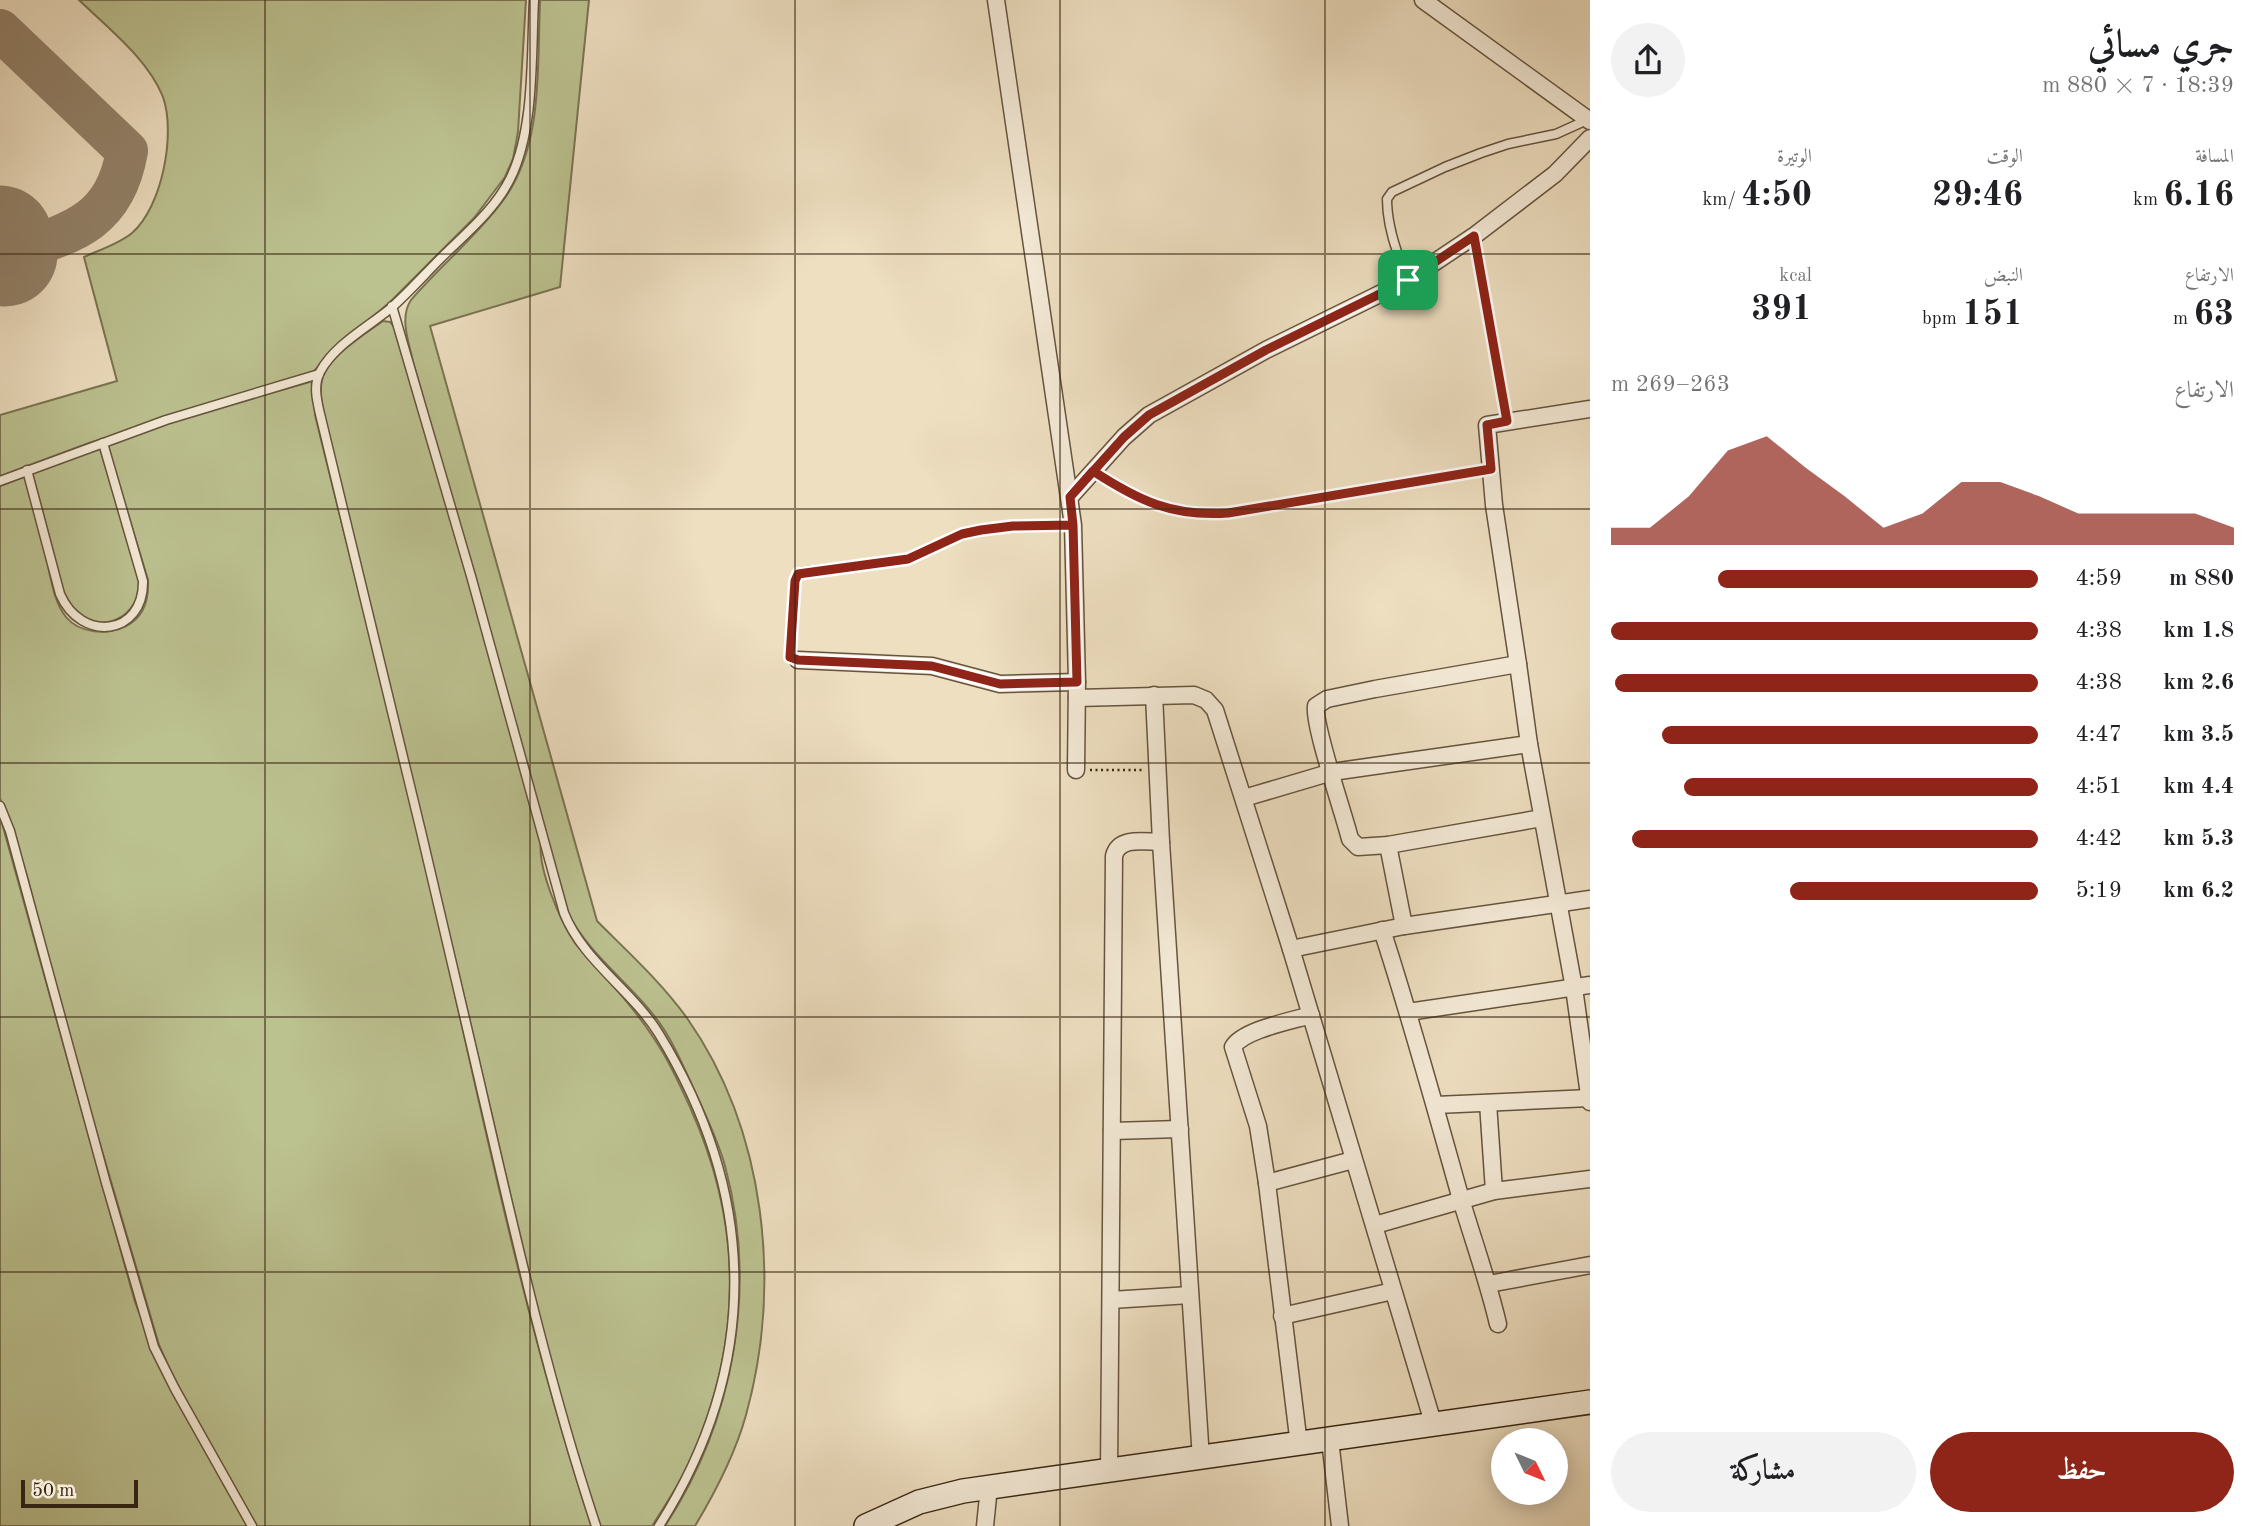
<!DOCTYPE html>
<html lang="ar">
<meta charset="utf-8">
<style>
body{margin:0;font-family:"Old Standard TT",Amiri,serif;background:#f2f2f2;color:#202124;direction:rtl;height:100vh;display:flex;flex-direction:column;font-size:26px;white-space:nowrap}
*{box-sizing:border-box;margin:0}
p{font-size:23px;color:#757577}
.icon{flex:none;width:38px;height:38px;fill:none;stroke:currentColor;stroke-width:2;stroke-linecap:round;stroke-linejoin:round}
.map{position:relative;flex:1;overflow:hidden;direction:ltr}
.panel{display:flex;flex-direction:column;background:#fff;width:665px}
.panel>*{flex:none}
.needle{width:46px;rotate:133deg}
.tools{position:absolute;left:1491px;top:1428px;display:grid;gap:14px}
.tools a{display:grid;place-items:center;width:77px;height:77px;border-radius:50%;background:#fff;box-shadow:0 4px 18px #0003;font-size:35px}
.scale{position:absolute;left:21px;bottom:18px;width:117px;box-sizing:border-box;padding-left:7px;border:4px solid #382612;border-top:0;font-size:19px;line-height:24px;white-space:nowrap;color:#382612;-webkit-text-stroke:5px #f4ead7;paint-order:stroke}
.pin{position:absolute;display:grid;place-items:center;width:60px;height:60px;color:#fff;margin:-30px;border-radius:14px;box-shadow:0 4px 10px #0006}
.round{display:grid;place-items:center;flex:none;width:74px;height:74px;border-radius:37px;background:#f2f2f2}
.head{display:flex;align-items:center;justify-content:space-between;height:119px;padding:0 21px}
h1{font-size:38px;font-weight:700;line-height:52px}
.metrics{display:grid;grid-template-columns:repeat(3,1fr);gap:10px;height:119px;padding:7px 21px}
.metrics div{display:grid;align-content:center}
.metrics b{font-size:35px;font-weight:700}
.metrics small{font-size:19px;font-weight:400}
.metrics p{font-size:19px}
.chart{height:196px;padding:14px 21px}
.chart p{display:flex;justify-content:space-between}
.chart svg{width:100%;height:126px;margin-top:7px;fill:#8f2418;opacity:.7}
.cta{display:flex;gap:14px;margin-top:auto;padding:14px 21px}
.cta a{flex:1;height:80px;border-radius:42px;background:#8f2418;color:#fff;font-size:28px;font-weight:700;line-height:80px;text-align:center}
.cta a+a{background:#f2f2f2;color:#202124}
ul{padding:0 21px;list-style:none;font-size:23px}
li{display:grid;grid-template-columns:112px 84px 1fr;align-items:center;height:52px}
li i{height:18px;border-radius:9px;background:#8f2418}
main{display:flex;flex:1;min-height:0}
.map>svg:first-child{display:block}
.green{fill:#bcc190;stroke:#7a7451;stroke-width:2}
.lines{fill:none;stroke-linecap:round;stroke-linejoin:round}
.taxiway{stroke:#93826a;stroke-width:42}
.runway{stroke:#93826a;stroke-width:105}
.lane-casing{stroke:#66543e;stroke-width:11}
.street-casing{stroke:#66543e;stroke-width:19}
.secondary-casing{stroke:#382612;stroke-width:26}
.path{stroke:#382612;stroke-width:2.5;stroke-dasharray:2 3.5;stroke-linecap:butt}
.lane{stroke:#f4ead7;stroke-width:8}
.street{stroke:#f4ead7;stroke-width:16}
.secondary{stroke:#f4ead7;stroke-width:23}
.route-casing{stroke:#fff;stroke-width:14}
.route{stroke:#8f2418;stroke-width:9}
.grid{fill:none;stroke:#382612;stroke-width:2;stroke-opacity:0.55}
</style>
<main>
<section class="panel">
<div class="head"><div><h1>جري مسائي</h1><p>18:39 · 7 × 880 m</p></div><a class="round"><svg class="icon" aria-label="share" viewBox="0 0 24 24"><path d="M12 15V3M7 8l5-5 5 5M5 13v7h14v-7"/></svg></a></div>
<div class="metrics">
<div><p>المسافة</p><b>6.16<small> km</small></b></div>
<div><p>الوقت</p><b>29:46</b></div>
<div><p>الوتيرة</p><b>4:50<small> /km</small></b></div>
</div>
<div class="metrics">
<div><p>الارتفاع</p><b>63<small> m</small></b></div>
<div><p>النبض</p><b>151<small> bpm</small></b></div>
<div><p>kcal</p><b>391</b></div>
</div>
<div class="chart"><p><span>الارتفاع</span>263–269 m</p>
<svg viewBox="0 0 160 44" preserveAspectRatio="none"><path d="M0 44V38L10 38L20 27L30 11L40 6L50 17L60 27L70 38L80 33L90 22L100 22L110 27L120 33L130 33L140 33L150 33L160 38V44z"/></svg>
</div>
<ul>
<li><b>880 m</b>4:59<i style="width:75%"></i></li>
<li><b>1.8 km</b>4:38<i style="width:100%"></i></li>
<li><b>2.6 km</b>4:38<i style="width:99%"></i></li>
<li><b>3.5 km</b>4:47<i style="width:88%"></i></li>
<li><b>4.4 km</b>4:51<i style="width:83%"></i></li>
<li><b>5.3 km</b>4:42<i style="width:95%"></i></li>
<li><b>6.2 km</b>5:19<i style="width:58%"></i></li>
</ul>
<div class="cta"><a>حفظ</a><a>مشاركة</a></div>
</section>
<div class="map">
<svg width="1590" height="1526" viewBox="0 0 1590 1526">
<rect width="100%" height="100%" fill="#eedfc1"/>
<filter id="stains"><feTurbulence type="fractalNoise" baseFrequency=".00286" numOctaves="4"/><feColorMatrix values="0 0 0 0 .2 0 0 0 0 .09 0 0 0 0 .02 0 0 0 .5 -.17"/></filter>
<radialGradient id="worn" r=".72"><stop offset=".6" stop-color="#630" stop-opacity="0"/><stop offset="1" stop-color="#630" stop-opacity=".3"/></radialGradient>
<g class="green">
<path d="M 79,0 L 526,0 L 518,132 L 513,159 L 505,177 L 474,218 L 390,302 L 333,351 L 312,373 L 89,443 L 0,476 L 0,415 L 117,381 L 84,257 C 99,250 119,244 132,233 C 162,207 176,134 163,97 C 148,59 108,28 79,0 Z"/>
<path d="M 540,0 L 589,0 L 560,287 L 430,326 L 597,921 C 628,952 661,982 687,1018 C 766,1131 782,1284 746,1415 C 735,1455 716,1491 695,1526 L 665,1526 C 734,1421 758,1288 725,1166 C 718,1140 706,1116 695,1092 C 686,1072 677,1050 665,1031 C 637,987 591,959 568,913 L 413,362 C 409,342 399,318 411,300 C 440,266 475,238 502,202 C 544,146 537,67 540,0 Z"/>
<path d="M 383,321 L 390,322 L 394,327 L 468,577 L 541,841 C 537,867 560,921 575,943 C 601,973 631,1003 653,1037 C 668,1059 679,1083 690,1107 C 743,1225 743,1338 692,1457 C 682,1481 666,1504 652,1526 L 599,1526 C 546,1363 511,1196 472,1030 C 424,824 374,619 323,414 C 322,403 319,391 322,380 C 327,357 365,334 383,321 Z"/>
<path d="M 313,381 L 315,415 C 358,590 403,765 443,941 C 487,1137 528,1335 592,1526 L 257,1526 L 178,1388 L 159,1345 L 68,1035 L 28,880 L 13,831 L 0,798 L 0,486 L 26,476 C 33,504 40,532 47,561 C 51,579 54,602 66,617 C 80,634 107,635 126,626 C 144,617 149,599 148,580 L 107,445 L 167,423 Z"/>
<path d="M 100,448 L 140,583 C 138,623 91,638 68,603 C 62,594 60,578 57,567 C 49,536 41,505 32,473 Z"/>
<polygon points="0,816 135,1302 161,1369 248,1526 0,1526"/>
</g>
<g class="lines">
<path class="taxiway" d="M 0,30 L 127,151 C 114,226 68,234 5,254"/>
<polyline class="runway" points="0,238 5,254"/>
<defs>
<g id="lane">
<path d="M 534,0 C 531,55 535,129 510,179 C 494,211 465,234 440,259 C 424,275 408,293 391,308 C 368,327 334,345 320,372 C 313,385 317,401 320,414 C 370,615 418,817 465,1019 C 505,1189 541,1360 596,1526"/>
<polyline points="1474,236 1507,421"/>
<path d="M 1408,280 C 1397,255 1387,227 1387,199 L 1392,192 L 1445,167 L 1481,153 L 1508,144 L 1556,134 L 1587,120"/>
<path d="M 392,306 L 471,576 L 564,913 C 583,961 632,990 659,1034 C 758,1196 761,1365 659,1526"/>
<path d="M 27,470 L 60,594 C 81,643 144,636 143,581 L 103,443"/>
<path d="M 1093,471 C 1139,501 1173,517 1229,513 L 1491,469"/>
<polyline points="0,481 166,420 319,374"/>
<polyline points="798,660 790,657 790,652 795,581 796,577 802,572 907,559 962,534 981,530 1013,526 1073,525"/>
<polyline points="0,806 10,831 106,1183 154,1347 175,1389 252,1526"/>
</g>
<g id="street">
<polyline points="996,0 1073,525 1077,682 1076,770"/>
<polyline points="1423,0 1590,121"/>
<polyline points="1070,497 1124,437 1149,415 1266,350 1408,280 1474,236 1555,174 1590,138"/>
<polyline points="798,660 932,666 1000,684 1077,682"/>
<polyline points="1518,664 1494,505 1487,425 1590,409"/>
<polyline points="1154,695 1161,842 1201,1459"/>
<polyline points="1077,698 1194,695 1206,700 1215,710 1291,949 1434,1426"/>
<polyline points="1244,798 1332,772 1529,744"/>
<path d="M 1542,818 L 1388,845 L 1358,847 L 1350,839 C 1344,814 1313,725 1316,706 L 1327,699 L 1375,689 L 1518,664 L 1529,744 L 1574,988 L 1590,1102"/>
<polyline points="1388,845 1404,926"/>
<path d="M 1382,930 C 1411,1019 1435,1107 1460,1196 C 1473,1240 1488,1281 1498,1324"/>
<polyline points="1291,949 1404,926 1590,899"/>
<polyline points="1408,1012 1590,985"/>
<polyline points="1488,1103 1494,1191"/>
<polyline points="1436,1105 1590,1098"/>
<polyline points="1112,1131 1180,1129"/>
<polyline points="1267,1183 1353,1160"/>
<polyline points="1375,1225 1494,1191 1590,1179"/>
<polyline points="1489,1284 1590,1265"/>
<polyline points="1111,1300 1190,1295"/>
<polyline points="1282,1316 1393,1291"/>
<polyline points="1330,1440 1340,1526"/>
<path d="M 1299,1445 L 1267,1183 L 1258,1126 L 1233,1047 C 1243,1030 1291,1021 1311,1015"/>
<path d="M 1109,1472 L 1114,856 C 1119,836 1145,842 1161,842"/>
<polyline points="985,1526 989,1487"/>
</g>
<polyline id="secondary" points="866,1526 919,1502 963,1491 1590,1402"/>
</defs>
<use href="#lane" class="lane-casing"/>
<use href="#street" class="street-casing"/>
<use href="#secondary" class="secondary-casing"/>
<polyline class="path" points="1090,770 1143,770"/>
<use href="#lane" class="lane"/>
<use href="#street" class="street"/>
<use href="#secondary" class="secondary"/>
</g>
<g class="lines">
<defs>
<path id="route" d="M 1408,280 L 1266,350 L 1149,415 L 1124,437 L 1070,497 L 1073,525 L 1013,526 L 981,530 L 962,534 L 908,559 L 798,574 L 795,581 L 790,657 L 798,660 L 932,666 L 1000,684 L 1077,682 L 1073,525 L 1070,497 L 1093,471 C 1139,501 1173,517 1228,513 L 1491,469 L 1487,425 L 1507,421 L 1474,236 L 1408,280"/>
</defs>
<use href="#route" class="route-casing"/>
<use href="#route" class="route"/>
</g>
<path class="grid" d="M 265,0 L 265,1526M 530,0 L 530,1526M 795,0 L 795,1526M 1060,0 L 1060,1526M 1325,0 L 1325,1526M 0,254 L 1590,254M 0,509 L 1590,509M 0,763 L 1590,763M 0,1017 L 1590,1017M 0,1272 L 1590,1272"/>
<rect width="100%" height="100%" filter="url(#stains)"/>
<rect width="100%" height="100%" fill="url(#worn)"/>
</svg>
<div class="tools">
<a><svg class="needle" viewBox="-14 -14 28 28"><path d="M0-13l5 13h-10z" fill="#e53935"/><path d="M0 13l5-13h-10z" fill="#757577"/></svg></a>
</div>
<div class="scale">50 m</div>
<div class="pin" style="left:1408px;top:280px;background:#1e9e55"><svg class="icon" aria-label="arrive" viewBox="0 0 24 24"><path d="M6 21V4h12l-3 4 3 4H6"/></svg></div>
</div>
</main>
